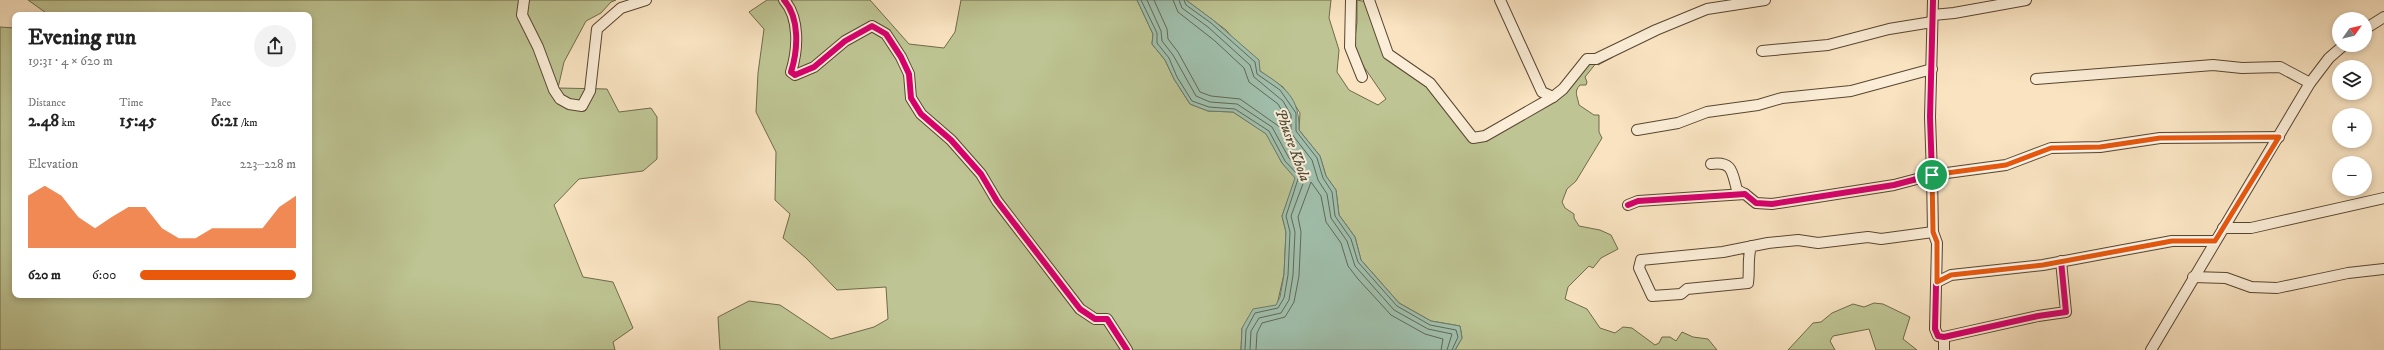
<!DOCTYPE html>
<meta charset="utf-8">
<style>
body{margin:0;font-family:"IM FELL DW Pica",serif;background:#f2f2f2;color:#222;height:100vh;display:flex;flex-direction:column;font-size:15px;white-space:nowrap}
*{box-sizing:border-box;margin:0}
p{font-size:13px;color:#767676}
.icon{flex:none;width:22px;height:22px;fill:none;stroke:currentColor;stroke-width:2;stroke-linecap:round;stroke-linejoin:round}
.map{position:relative;flex:1;overflow:hidden}
.panel{position:absolute;left:12px;top:12px;width:300px;height:286px;display:flex;flex-direction:column;background:#fff;border-radius:8px;box-shadow:0 2px 6px #0003}
.panel>*{flex:none}
.needle{width:26px;rotate:56deg}
.tools{position:absolute;left:2332px;top:12px;display:grid;gap:8px}
.tools a{display:grid;place-items:center;width:40px;height:40px;border-radius:50%;background:#fff;box-shadow:0 2px 6px #0003;font-size:20px}
.pin{position:absolute;display:grid;place-items:center;width:34px;height:34px;color:#fff;margin:-17px;border:2px solid #fff;border-radius:50%;box-shadow:0 1px 4px #0007}
.round{display:grid;place-items:center;flex:none;width:42px;height:42px;border-radius:21px;background:#f2f2f2}
.head{display:flex;align-items:center;justify-content:space-between;height:68px;padding:0 16px}
h1{font-size:22px;font-weight:700;line-height:30px}
.metrics{display:grid;grid-template-columns:repeat(3,1fr);gap:6px;height:68px;padding:4px 16px}
.metrics div{display:grid;align-content:center}
.metrics b{font-size:17px;font-weight:700}
.metrics small{font-size:11px;font-weight:400}
.metrics p{font-size:11px}
.chart{height:112px;padding:8px 16px}
.chart p{display:flex;justify-content:space-between}
.chart svg{width:100%;height:72px;margin-top:4px;fill:#ea580c;opacity:.7}
ul{padding:0 16px;list-style:none;font-size:13px}
li{display:grid;grid-template-columns:64px 48px 1fr;align-items:center;height:30px}
li i{height:10px;border-radius:5px;background:#ea580c}
.map>svg:first-child{display:block}
.green{fill:#bec493;stroke:#706a4a}
.water{fill:#a0bfac;stroke:#6e7967}
.lines{fill:none;stroke-linecap:round;stroke-linejoin:round}
.shore{stroke:#626856;stroke-width:1}
.street-casing{stroke:#584630;stroke-width:12}
.street{stroke:#fbedd7;stroke-width:10}
.cycleway-casing{stroke:#fbedd7;stroke-width:8}
.cycleway{stroke:#d6006c;stroke-width:6}
.route-casing{stroke:#fff;stroke-width:8}
.route{stroke:#ea580c;stroke-width:5}
.labels{text-anchor:middle;stroke-width:4;stroke-linejoin:round;paint-order:stroke}
.water-label{font-size:15px;font-style:italic;fill:#4f4e3c;stroke:#fbedd7}
</style>
<div class="map">
<svg width="2384" height="350" viewBox="0 0 2384 350">
<rect width="100%" height="100%" fill="#f9e3c1"/>
<filter id="stains"><feTurbulence type="fractalNoise" baseFrequency=".005" numOctaves="4"/><feColorMatrix values="0 0 0 0 .2 0 0 0 0 .09 0 0 0 0 .02 0 0 0 .5 -.17"/></filter>
<radialGradient id="worn" r=".72"><stop offset=".6" stop-color="#630" stop-opacity="0"/><stop offset="1" stop-color="#630" stop-opacity=".3"/></radialGradient>
<g class="green">
<polygon points="28,0 616,0 611,2 601,13 586,21 564,62 558,88 607,89 619,112 651,108 657,117 657,159 643,171 579,179 554,205 583,277 613,282 633,328 613,342 615,350 0,350 0,27 15,28 15,295 309,295 309,15 49,15"/>
<polygon points="767,0 870,0 909,44 944,48 955,32 961,0 1137,0 1153,34 1152,44 1165,60 1174,79 1190,104 1208,111 1233,112 1267,134 1282,163 1296,178 1282,216 1286,232 1284,274 1277,305 1242,328 1241,350 720,350 718,317 749,301 780,305 831,339 874,327 888,319 886,287 837,290 806,258 783,238 790,214 775,200 776,152 756,112 758,73 764,29 749,12"/>
<path d="M 1186,0 L 1331,0 L 1329,18 L 1339,50 L 1337,72 L 1349,90 L 1378,105 L 1386,99 L 1364,67 L 1354,46 L 1357,22 L 1357,0 L 1367,2 L 1387,55 L 1432,89 L 1464,128 L 1471,142 L 1518,122 L 1589,64 L 1596,60 L 1613,57 L 1598,65 L 1597,62 L 1585,77 L 1587,82 L 1586,85 L 1580,85 C 1573,92 1578,97 1579,105 L 1594,115 L 1599,115 L 1599,132 L 1602,138 L 1576,181 L 1567,189 L 1562,202 L 1565,208 L 1574,214 L 1574,218 L 1579,226 L 1600,230 L 1611,235 L 1618,249 L 1601,258 L 1593,268 L 1589,266 L 1568,287 L 1565,299 L 1587,309 L 1600,328 L 1615,333 L 1623,327 L 1632,328 L 1655,345 L 1659,343 L 1662,337 L 1670,337 L 1676,341 L 1682,332 L 1693,337 L 1708,339 L 1717,350 L 1455,350 L 1462,338 L 1460,326 L 1431,321 L 1399,303 L 1361,260 L 1355,237 L 1339,215 L 1336,190 L 1326,176 L 1320,156 L 1299,130 L 1300,113 L 1283,87 L 1260,71 L 1226,30 Z"/>
<polygon points="1874,303 1883,304 1910,317 1903,339 1917,350 1876,350 1869,329 1833,336 1830,341 1835,350 1788,350 1813,323 1821,322 1832,313 1853,304 1864,307"/>
</g>
<path class="water" d="M 1137,0 L 1186,0 L 1213,20 L 1259,60 L 1260,71 C 1285,87 1300,98 1299,130 L 1320,156 L 1326,176 L 1336,190 L 1339,215 L 1355,237 L 1361,260 L 1399,303 L 1431,321 L 1460,326 L 1462,338 L 1455,350 L 1241,350 L 1242,328 L 1253,309 L 1276,305 L 1280,297 L 1284,274 L 1286,232 L 1282,216 L 1295,178 L 1282,163 L 1266,134 L 1233,112 L 1208,111 L 1190,104 L 1174,79 L 1165,60 L 1152,44 L 1153,34 Z"/>
<g class="lines">
<g class="shore">
<polyline points="1141,0 1157,33 1157,43 1169,58 1177,77 1192,101 1209,107 1235,109 1269,131 1285,161 1299,176 1286,216 1290,232 1288,275 1284,298 1278,308 1255,313 1246,330 1245,350"/>
<polyline points="1147,0 1161,31 1162,41 1173,55 1196,96 1210,102 1237,104 1272,127 1289,158 1304,175 1304,181 1291,216 1295,232 1293,275 1289,300 1281,313 1259,318 1251,331 1250,350"/>
<polyline points="1154,0 1167,29 1168,39 1178,52 1200,92 1211,96 1240,99 1284,130 1285,116 1278,104 1249,82 1244,68 1215,41 1178,12 1173,0"/>
<polyline points="1179,0 1182,8 1208,27 1250,65 1254,77 1283,101 1291,115 1291,133 1312,160 1318,180 1327,194 1331,218 1347,241 1355,266 1394,310 1428,329 1452,334 1447,350"/>
<polyline points="1184,0 1186,5 1211,23 1255,62 1257,74 1280,90 1296,113 1296,131 1317,158 1323,178 1332,192 1335,216 1351,239 1358,262 1397,306 1430,325 1456,330 1458,337 1452,350"/>
<polyline points="1256,350 1257,333 1262,323 1285,317 1294,302 1299,276 1301,232 1298,217 1311,182 1321,196 1326,222 1341,243 1348,266 1358,279 1391,315 1425,334 1443,339 1441,350"/>
</g>
<defs>
<g id="street">
<polyline points="524,0 522,15 538,47 554,90 560,99 569,104 582,106 590,91 597,29 621,8 646,0"/>
<path d="M 784,0 C 800,18 798,50 791,72 L 795,75 L 814,67 L 845,41 L 872,26 L 886,34 L 901,57 L 909,74 L 911,98 L 921,114 L 951,140 L 981,174 L 997,201 L 1080,309 L 1095,319 L 1107,319 L 1127,350"/>
<polyline points="1351,0 1350,47 1362,77"/>
<polyline points="1369,0 1388,54 1430,83 1473,138 1485,136 1553,97"/>
<polyline points="1500,0 1542,92 1553,97 1563,89 1587,59 1596,59 1656,30 1707,9 1765,0"/>
<polyline points="1933,0 1930,117 1932,175 2006,165 2051,148 2100,147 2160,138 2279,137"/>
<polyline points="1933,15 1954,13 2026,0"/>
<polyline points="2365,29 2384,17"/>
<polyline points="1762,51 1828,45 1889,29 1932,22"/>
<polyline points="2036,79 2213,65 2242,68 2280,67 2310,83"/>
<polyline points="1637,130 1678,123 1707,112 1758,105 1782,98 1851,91 1932,69"/>
<path d="M 1711,164 C 1733,161 1732,172 1737,190 L 1745,194"/>
<polyline points="1628,205 1638,201 1745,194 1756,203 1772,204 1894,185 1932,175 1933,232 1937,243 1935,329 1938,336 1944,337 2038,316 2066,312 2061,261"/>
<polyline points="2223,228 2251,228 2384,198"/>
<path d="M 1751,246 C 1747,261 1750,269 1748,283 L 1687,289 L 1681,294 L 1652,296 L 1639,268 L 1641,260 L 1723,252 L 1768,243 L 1798,240 L 1818,243 L 1868,237 L 1881,239 L 1933,232"/>
<polyline points="2193,277 2226,278 2251,287 2277,288 2348,273 2384,269"/>
<polyline points="1937,282 1951,275 2043,265 2172,241 2215,241"/>
<polyline points="1944,337 1944,350"/>
<polyline points="2151,350 2310,83 2329,58 2344,45"/>
</g>
</defs>
<use href="#street" class="street-casing"/>
<use href="#street" class="street"/>
<defs>
<g id="cycleway">
<path d="M 784,0 C 800,18 798,50 791,72 L 795,75 L 814,67 L 845,41 L 872,26 L 886,34 L 901,57 L 909,74 L 911,98 L 921,114 L 951,140 L 981,174 L 997,201 L 1080,309 L 1095,319 L 1107,319 L 1127,350"/>
<polyline points="1933,0 1930,117 1932,175 2006,165 2051,148 2100,147 2160,138 2279,137"/>
<polyline points="1628,205 1638,201 1745,194 1756,203 1772,204 1894,185 1932,175 1933,232 1937,243 1935,329 1938,336 1944,337 2038,316 2066,312 2061,261"/>
</g>
</defs>
<use href="#cycleway" class="cycleway-casing"/>
<use href="#cycleway" class="cycleway"/>
</g>
<g class="lines">
<defs>
<polygon id="route" points="2279,137 2215,241 2172,241 2043,265 1951,275 1937,282 1937,242 1933,232 1932,175 2006,165 2051,148 2100,147 2160,138"/>
</defs>
<use href="#route" class="route-casing"/>
<use href="#route" class="route"/>
</g>
<g class="labels">
<g class="water-label">
<text transform="translate(1293 145) rotate(70)" y="5">Phusre Khola</text>
</g>
</g>
<rect width="100%" height="100%" filter="url(#stains)"/>
<rect width="100%" height="100%" fill="url(#worn)"/>
</svg>
<div class="tools">
<a><svg class="needle" viewBox="-14 -14 28 28"><path d="M0-13l5 13h-10z" fill="#e53935"/><path d="M0 13l5-13h-10z" fill="#767676"/></svg></a>
<a><svg class="icon" aria-label="layers" viewBox="0 0 24 24"><path d="M12 4l9 5-9 5-9-5zM3 14l9 5 9-5"/></svg></a>
<a>+</a>
<a>−</a>
</div>
<div class="pin" style="left:1932px;top:175px;background:#1e9e55"><svg class="icon" aria-label="arrive" viewBox="0 0 24 24"><path d="M6 21V4h12l-3 4 3 4H6"/></svg></div>
<section class="panel">
<div class="head"><div><h1>Evening run</h1><p>19:31 · 4 × 620 m</p></div><a class="round"><svg class="icon" aria-label="share" viewBox="0 0 24 24"><path d="M12 15V3M7 8l5-5 5 5M5 13v7h14v-7"/></svg></a></div>
<div class="metrics">
<div><p>Distance</p><b>2.48<small> km</small></b></div>
<div><p>Time</p><b>15:45</b></div>
<div><p>Pace</p><b>6:21<small> /km</small></b></div>
</div>
<div class="chart"><p><span>Elevation</span>223–228 m</p>
<svg viewBox="0 0 160 44" preserveAspectRatio="none"><path d="M0 44V12L10 6L20 12L30 25L40 32L50 25L60 19L70 19L80 32L90 38L100 38L110 32L120 32L130 32L140 32L150 19L160 12V44z"/></svg>
</div>
<ul>
<li><b>620 m</b>6:00<i style="width:100%"></i></li>
</ul>
</section>
</div>
